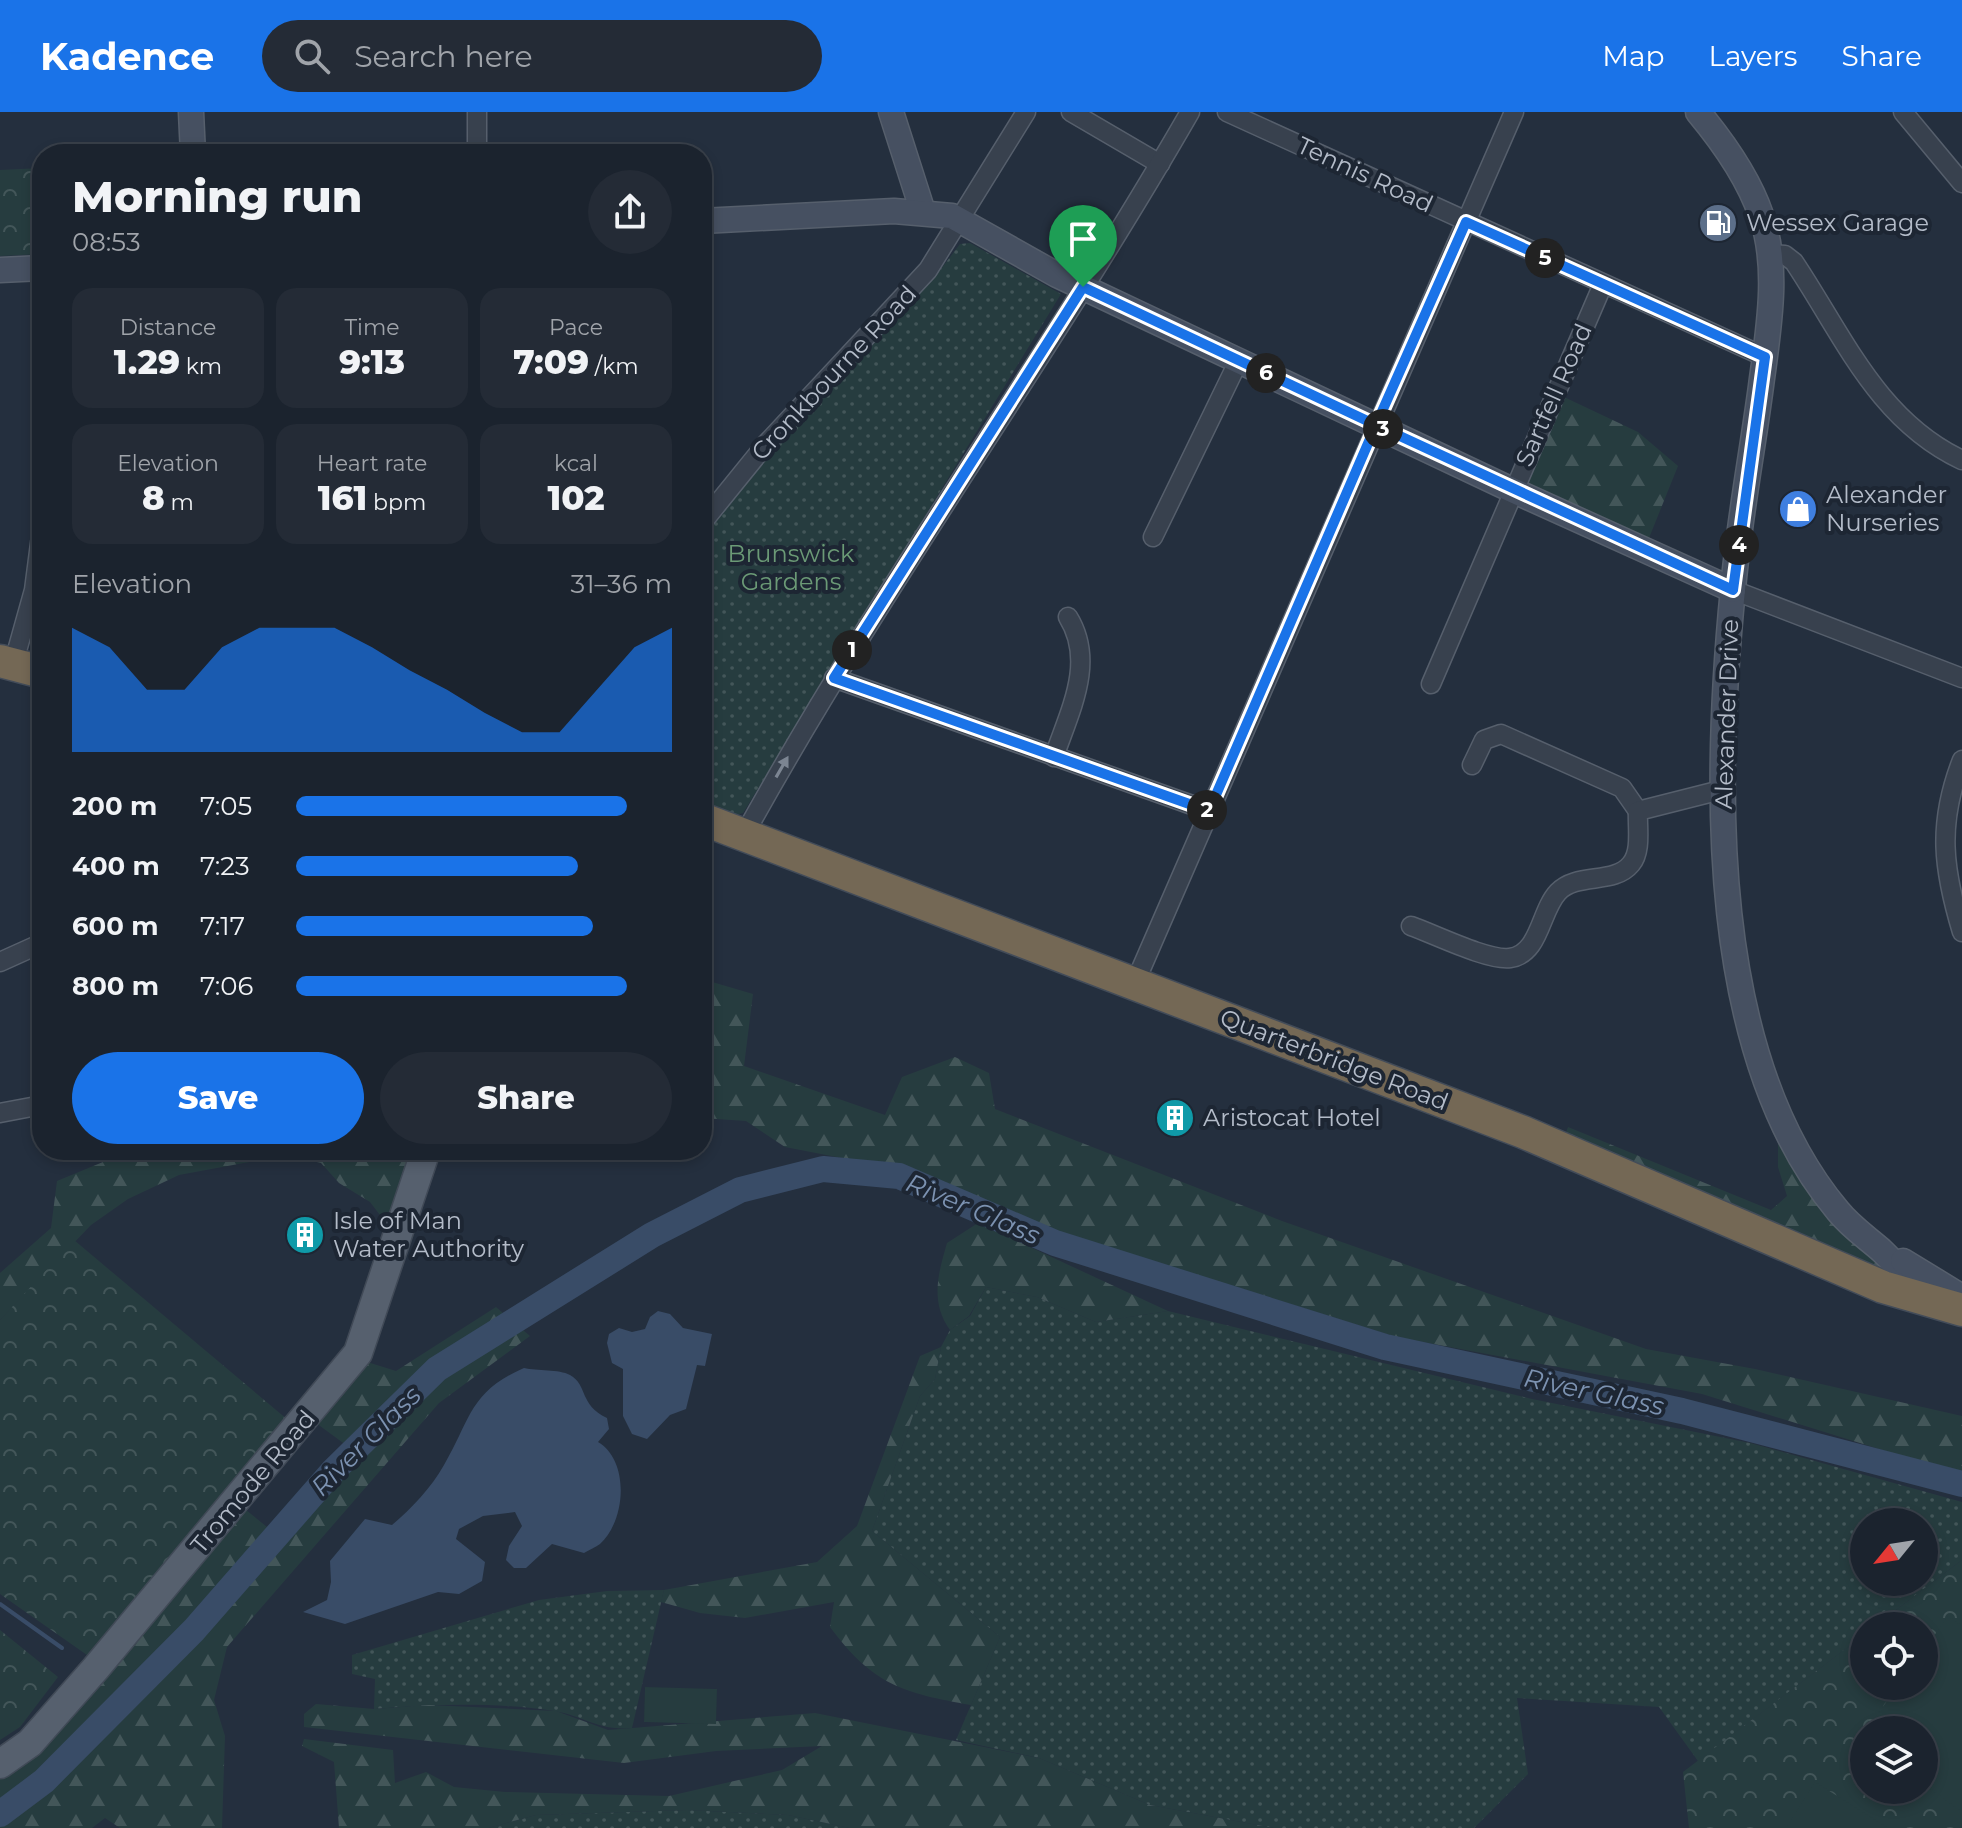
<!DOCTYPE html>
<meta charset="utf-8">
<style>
body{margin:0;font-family:Montserrat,sans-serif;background:#242b36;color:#f1f3f6;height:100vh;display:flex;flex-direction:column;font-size:30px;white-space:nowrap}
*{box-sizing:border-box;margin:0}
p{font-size:26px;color:#a0a4aa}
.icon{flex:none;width:44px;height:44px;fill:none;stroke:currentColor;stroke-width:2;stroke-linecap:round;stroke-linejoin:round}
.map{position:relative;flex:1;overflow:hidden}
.drawer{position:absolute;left:32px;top:32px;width:680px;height:1016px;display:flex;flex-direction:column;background:#1b232e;border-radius:32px;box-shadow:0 4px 12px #0003,0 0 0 2px #39404a}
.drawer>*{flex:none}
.needle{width:52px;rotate:240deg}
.fabs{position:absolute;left:1850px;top:1396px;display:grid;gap:16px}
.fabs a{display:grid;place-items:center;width:88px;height:88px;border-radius:50%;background:#1b232e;box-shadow:0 4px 12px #0003,0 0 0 2px #39404a;font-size:40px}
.pin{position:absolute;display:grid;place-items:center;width:68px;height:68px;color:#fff;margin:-82px -34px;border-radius:50% 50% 50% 0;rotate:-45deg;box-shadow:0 0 8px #0007}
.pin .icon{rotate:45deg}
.km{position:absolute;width:40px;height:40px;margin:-20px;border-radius:50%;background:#222;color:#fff;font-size:22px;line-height:40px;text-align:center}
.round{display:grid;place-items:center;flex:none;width:84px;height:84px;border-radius:42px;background:#242b36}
.overview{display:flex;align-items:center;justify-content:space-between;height:136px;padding:0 40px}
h1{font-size:44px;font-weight:800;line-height:60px}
.metrics{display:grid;grid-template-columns:repeat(3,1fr);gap:12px;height:136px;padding:8px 40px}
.metrics div{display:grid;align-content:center;border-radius:20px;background:#242b36;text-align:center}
.metrics b{font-size:34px;font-weight:800}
.metrics small{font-size:22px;font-weight:400}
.metrics p{font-size:22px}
.chart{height:224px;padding:16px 40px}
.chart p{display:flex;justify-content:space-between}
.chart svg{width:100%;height:144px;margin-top:8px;fill:#1a73e8;opacity:.7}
.action{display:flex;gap:16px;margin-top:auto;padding:16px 40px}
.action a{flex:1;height:92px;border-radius:48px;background:#1a73e8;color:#fff;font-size:32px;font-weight:800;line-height:92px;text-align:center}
.action a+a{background:#242b36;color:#f1f3f6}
ul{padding:0 40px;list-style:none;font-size:26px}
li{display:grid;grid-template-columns:128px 96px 1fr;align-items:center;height:60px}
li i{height:20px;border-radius:10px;background:#1a73e8}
header{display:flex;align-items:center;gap:48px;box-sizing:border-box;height:112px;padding:0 40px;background:#1a73e8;color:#fff}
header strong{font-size:38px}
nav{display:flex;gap:44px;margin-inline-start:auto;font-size:28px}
.search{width:560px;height:72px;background:#242b36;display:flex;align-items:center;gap:20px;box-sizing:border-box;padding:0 28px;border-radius:44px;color:#a0a4aa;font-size:30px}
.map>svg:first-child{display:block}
.grass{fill:url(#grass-dots);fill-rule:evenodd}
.forest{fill:url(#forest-firs)}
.park{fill:url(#park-crowns);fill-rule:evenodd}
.pitch{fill:#263c3f}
.water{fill:#394c67}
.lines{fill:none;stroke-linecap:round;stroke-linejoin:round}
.stream{stroke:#394c67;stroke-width:4}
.river{stroke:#394c67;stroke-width:26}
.street-casing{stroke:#565f6c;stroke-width:21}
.secondary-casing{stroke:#565f6c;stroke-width:27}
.primary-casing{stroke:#414a57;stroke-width:31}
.highway-casing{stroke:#434c59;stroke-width:35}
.street{stroke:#38414e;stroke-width:18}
.secondary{stroke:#465061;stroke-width:24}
.primary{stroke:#56606e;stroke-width:28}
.highway{stroke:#746855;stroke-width:32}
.oneway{fill:#7c8592}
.route-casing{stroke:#fff;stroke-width:16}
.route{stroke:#1a73e8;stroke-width:10}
.labels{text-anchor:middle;stroke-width:8;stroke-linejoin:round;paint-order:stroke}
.street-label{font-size:24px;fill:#b4bcc9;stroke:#1d2633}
.poi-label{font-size:24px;fill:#b4bcc9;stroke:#1d2633;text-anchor:start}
.park-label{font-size:24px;fill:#6b9a76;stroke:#1d2633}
.water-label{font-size:26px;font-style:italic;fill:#7c92b1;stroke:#1d2633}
</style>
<header>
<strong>Kadence</strong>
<div class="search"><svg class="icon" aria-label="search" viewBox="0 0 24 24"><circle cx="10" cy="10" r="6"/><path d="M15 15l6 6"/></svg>Search here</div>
<nav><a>Map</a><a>Layers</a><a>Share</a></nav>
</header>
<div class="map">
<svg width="1962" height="1716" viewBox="0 0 1962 1716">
<defs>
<pattern id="grass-dots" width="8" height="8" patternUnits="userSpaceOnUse" patternTransform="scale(2)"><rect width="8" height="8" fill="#263c3f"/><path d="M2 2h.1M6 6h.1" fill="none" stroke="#435659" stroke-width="1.8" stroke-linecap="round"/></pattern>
<pattern id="forest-firs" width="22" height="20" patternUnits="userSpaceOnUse" patternTransform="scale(2)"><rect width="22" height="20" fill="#263c3f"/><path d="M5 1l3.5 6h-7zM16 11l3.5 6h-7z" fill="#435659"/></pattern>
<pattern id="park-crowns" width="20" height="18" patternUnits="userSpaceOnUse" patternTransform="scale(2)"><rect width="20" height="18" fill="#263c3f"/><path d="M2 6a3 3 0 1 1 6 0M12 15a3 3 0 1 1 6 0" fill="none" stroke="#435659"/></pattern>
</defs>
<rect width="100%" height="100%" fill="#242f3e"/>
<g class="grass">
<polygon points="970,131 1061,182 743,701 724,707 702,698 702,425 770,339 934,166 960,132"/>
<path d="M 986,1175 L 1037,1185 L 1096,1210 L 1168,1199 L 1532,1287 L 1750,1331 L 1962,1390 L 1962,1448 L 1875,1514 L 1864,1514 L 1864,1523 L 1698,1649 L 1659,1595 L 1517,1586 L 1528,1662 L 1474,1716 L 1274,1716 L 1150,1693 L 1039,1646 L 956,1628 L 1000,1525 L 872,1419 L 920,1284 L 935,1267 L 941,1235 L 950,1218 L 970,1204 ZM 1864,1410 L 1924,1410 L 1924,1470 L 1864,1470 Z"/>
<path d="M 664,1478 L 632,1616 C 597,1619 585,1604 554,1599 C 496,1590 432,1592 374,1597 L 375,1567 L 352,1562 L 352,1543 L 539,1488 L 607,1479 Z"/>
<polygon points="687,1698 788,1703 850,1716 488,1716 536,1703"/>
</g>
<g class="forest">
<polygon points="1564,285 1638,320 1678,354 1649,426 1525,372"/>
<polygon points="702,867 753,882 744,954 885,1003 902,965 955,945 989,961 995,997 1282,1109 1646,1237 1755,1257 1962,1304 1962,1373 1924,1351 1702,1282 1396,1225 1066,1122 904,1058 785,1035 746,1009 702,1006"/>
<path d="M 1568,1015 L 1771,1098 L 1787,1084 L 1778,1055 L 1778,1029 C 1805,1083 1836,1120 1885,1155 L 1884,1165 L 1563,1029 Z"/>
<polygon points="132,1038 416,1038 393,1105 383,1107 370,1090 339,1071 321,1051 288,1043 179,1063 128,1087 91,1113 0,1208 0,1161 51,1116 57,1069"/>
<path d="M 978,1111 L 1168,1199 L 1096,1210 L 1037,1185 L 986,1175 L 969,1204 L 950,1218 C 930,1190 938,1162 947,1131 Z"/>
<polygon points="496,1195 530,1224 439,1291 227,1535 214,1588 225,1624 222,1716 120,1716 105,1706 92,1716 0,1716 0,1660 246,1398 272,1419 346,1333 316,1311 364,1249 396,1259"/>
<path d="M 941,1235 L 935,1267 L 920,1284 L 872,1419 L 1000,1525 L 971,1593 C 903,1581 873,1573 830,1515 L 834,1490 L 745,1506 L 700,1501 L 661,1490 L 664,1478 L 817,1450 L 857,1414 L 920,1244 Z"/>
<polygon points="316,1592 374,1597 429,1593 556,1599 608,1618 815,1601 1039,1646 1150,1693 1274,1716 850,1716 788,1703 687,1698 536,1703 488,1716 339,1716 334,1650 302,1634 304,1627 393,1638 395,1671 426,1660 454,1675 505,1680 669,1684 782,1658 822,1634 716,1639 624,1651 304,1615 304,1602"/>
</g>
<g class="park">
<polygon points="42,56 42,142 0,144 0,58"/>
<polygon points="74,1128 288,1308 87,1543 0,1482 0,1208"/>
<path d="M 1962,1448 L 1962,1716 L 1689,1716 L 1683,1660 L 1864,1523 L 1864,1574 L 1924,1574 L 1924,1514 L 1875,1514 ZM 1864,1618 L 1924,1618 L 1924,1678 L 1864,1678 Z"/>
<polygon points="0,1518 58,1565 20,1615 0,1628"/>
</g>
<g class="pitch">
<polygon points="1948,1504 1962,1514 1962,1700 1924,1672 1924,1618 1866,1618 1898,1574 1924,1574 1924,1538"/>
<polygon points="645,1575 717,1577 716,1612 644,1610"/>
<polygon points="1815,1670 1888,1716 1786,1716"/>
</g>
<g class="water">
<polygon points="658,1199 670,1202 683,1216 712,1222 705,1254 697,1253 686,1297 670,1303 647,1327 632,1322 623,1304 623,1257 612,1251 607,1231 609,1222 619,1216 632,1220 645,1217 650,1205"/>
<path d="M 524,1256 C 537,1259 559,1257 570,1263 C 588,1273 579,1293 607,1306 L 609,1317 L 598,1330 C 629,1348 627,1407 600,1432 C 596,1435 589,1438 584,1441 L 552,1432 L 526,1456 L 514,1456 L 506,1448 L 509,1434 L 522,1414 L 515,1400 L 483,1404 L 459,1417 L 456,1427 L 485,1450 L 482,1469 L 459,1482 L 438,1480 L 345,1512 L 303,1500 L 327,1488 L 331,1470 L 330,1449 L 365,1407 L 392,1413 C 412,1396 431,1376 444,1353 C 471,1307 469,1280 524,1256 Z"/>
</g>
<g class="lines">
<polyline class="stream" points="0,1492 62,1536"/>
<polyline class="river" points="0,1702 44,1669 194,1518 333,1359 437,1257 652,1123 740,1078 823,1057 899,1064 1055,1131 1385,1235 1682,1299 1962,1372"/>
<defs>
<g id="street">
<polyline points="477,0 477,42"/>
<polyline points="1071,0 1160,52"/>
<polyline points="1227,0 1765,245"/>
<polyline points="1903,0 1962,71"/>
<path d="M 1770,142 L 1785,143 L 1794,150 C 1843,223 1877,308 1962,348"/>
<polyline points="702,411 766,332 928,158 1026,0"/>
<polyline points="1153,425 1239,248"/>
<polyline points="1733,478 1962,566"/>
<polyline points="13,553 34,478 42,416"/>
<polyline points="834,566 1209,699"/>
<polyline points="1431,572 1603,172"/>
<path d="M 1054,645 C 1070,598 1096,550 1068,505"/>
<path d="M 1962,648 C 1937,712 1943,757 1962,820"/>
<polyline points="1472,653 1484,628 1501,622 1622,676 1638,699"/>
<path d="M 744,723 C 881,475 1049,245 1190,0"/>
<path d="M 1411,814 C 1434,822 1488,849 1510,846 C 1540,842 1540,799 1558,780 C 1577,760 1614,773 1631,752 C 1642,739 1637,715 1638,699 L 1721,678"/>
<polyline points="0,850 42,831"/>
<polyline points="1134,873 1514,0"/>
<polyline points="0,1001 42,993"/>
</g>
<g id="secondary">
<polyline points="191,0 193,42"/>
<polyline points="891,0 923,100"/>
<path d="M 1698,0 C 1723,30 1748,65 1761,103 C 1780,156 1768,220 1761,274 C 1752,342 1739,409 1733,477 C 1714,669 1707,943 1838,1099 C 1851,1115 1866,1125 1881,1138 C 1898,1154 1912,1173 1931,1186"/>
<polyline points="702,109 894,99 952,104 1057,163 1512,378 1733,478"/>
<polyline points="0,158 42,156"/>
<polyline points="1903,1149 1962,1185"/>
</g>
<polyline id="primary" points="0,1652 30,1631 96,1556 358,1241 426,1038"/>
<g id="highway">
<polyline points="0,549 42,560"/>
<polyline points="702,707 1523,1020 1883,1175 1962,1198"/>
</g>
</defs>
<use href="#street" class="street-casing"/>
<use href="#secondary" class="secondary-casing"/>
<use href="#primary" class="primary-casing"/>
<use href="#highway" class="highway-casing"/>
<use href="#street" class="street"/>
<use href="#secondary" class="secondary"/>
<use href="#primary" class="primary"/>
<use href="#highway" class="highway"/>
</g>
<defs><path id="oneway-solid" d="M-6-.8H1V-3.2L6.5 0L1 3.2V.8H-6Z" transform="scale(2)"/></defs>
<use class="oneway" href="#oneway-solid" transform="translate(782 655) rotate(-60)"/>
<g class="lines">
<defs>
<polyline id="route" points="1083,175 834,566 1209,699 1376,313 1733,478 1765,245 1466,110 1376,313 1083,175"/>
</defs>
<use href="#route" class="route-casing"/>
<use href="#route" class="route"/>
</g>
<defs>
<symbol id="fuel-disc" viewBox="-11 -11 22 22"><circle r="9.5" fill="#5c6f8a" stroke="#1d2633"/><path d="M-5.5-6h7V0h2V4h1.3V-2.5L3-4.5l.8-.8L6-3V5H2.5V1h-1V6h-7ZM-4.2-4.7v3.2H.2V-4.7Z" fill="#fff"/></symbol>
<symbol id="shop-disc" viewBox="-11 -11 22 22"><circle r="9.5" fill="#3f7fe0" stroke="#1d2633"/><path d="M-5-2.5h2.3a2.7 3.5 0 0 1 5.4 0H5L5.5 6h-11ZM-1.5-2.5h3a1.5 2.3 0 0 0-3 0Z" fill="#fff"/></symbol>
<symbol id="building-disc" viewBox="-11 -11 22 22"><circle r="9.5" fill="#0f9aa8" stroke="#1d2633"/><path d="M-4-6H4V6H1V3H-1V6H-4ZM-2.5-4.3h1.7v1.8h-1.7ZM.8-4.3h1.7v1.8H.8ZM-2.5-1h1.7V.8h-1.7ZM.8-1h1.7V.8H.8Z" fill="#fff"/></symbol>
</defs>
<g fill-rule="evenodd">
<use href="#fuel-disc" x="1696" y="89" width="44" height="44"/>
<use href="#shop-disc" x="1776" y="375" width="44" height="44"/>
<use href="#building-disc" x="1153" y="984" width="44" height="44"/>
<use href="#building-disc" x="283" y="1101" width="44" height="44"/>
</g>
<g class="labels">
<g class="street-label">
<text transform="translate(1365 63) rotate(25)" y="8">Tennis Road</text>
<text transform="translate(834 261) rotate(-47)" y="8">Cronkbourne Road</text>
<text transform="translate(1554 283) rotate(-66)" y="8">Sartfell Road</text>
<text transform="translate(1727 602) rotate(-88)" y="8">Alexander Drive</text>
<text transform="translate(1334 948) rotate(21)" y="8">Quarterbridge Road</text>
<text transform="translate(253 1370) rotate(-50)" y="8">Tromode Road</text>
</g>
<g class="poi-label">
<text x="1746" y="119">Wessex Garage</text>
<text x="1826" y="391">Alexander<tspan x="1826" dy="28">Nurseries</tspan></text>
<text x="1203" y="1014">Aristocat Hotel</text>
<text x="333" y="1117">Isle of Man<tspan x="333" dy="28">Water Authority</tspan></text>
</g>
<g class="park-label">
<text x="791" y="450">Brunswick<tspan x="791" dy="28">Gardens</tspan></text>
</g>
<g class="water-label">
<text transform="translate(973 1097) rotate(23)" y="9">River Glass</text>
<text transform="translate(1594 1280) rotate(12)" y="9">River Glass</text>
<text transform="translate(366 1329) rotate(-45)" y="9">River Glass</text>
</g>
</g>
</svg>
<div class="fabs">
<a><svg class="needle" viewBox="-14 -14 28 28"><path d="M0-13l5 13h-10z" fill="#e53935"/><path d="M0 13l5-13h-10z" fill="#a0a4aa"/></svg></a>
<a><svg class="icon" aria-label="locate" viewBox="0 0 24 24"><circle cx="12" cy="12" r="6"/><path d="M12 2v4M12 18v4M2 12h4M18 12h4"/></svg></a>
<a><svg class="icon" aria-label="layers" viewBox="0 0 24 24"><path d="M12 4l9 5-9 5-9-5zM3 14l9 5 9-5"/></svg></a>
</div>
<div class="pin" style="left:1083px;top:175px;background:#1e9e55"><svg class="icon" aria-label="arrive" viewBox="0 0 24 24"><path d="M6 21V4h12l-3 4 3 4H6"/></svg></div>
<b class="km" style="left:852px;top:538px">1</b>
<b class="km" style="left:1207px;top:698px">2</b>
<b class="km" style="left:1383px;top:317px">3</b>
<b class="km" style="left:1739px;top:433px">4</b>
<b class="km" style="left:1545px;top:146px">5</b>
<b class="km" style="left:1266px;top:261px">6</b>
<section class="drawer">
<div class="overview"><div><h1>Morning run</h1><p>08:53</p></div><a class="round"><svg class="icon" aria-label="share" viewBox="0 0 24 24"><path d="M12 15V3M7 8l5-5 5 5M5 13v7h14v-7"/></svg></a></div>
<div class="metrics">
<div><p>Distance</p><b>1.29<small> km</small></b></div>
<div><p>Time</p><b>9:13</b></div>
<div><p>Pace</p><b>7:09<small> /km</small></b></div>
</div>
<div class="metrics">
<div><p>Elevation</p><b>8<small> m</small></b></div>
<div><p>Heart rate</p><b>161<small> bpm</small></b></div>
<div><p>kcal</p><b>102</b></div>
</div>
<div class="chart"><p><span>Elevation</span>31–36 m</p>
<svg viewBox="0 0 160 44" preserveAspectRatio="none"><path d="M0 44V6L10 12L20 25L30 25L40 12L50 6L60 6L70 6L80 12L90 19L100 25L110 32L120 38L130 38L140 25L150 12L160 6V44z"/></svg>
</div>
<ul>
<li><b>200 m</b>7:05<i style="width:88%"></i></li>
<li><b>400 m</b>7:23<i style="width:75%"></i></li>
<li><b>600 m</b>7:17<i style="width:79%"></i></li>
<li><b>800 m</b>7:06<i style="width:88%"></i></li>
</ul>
<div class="action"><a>Save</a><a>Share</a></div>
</section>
</div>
